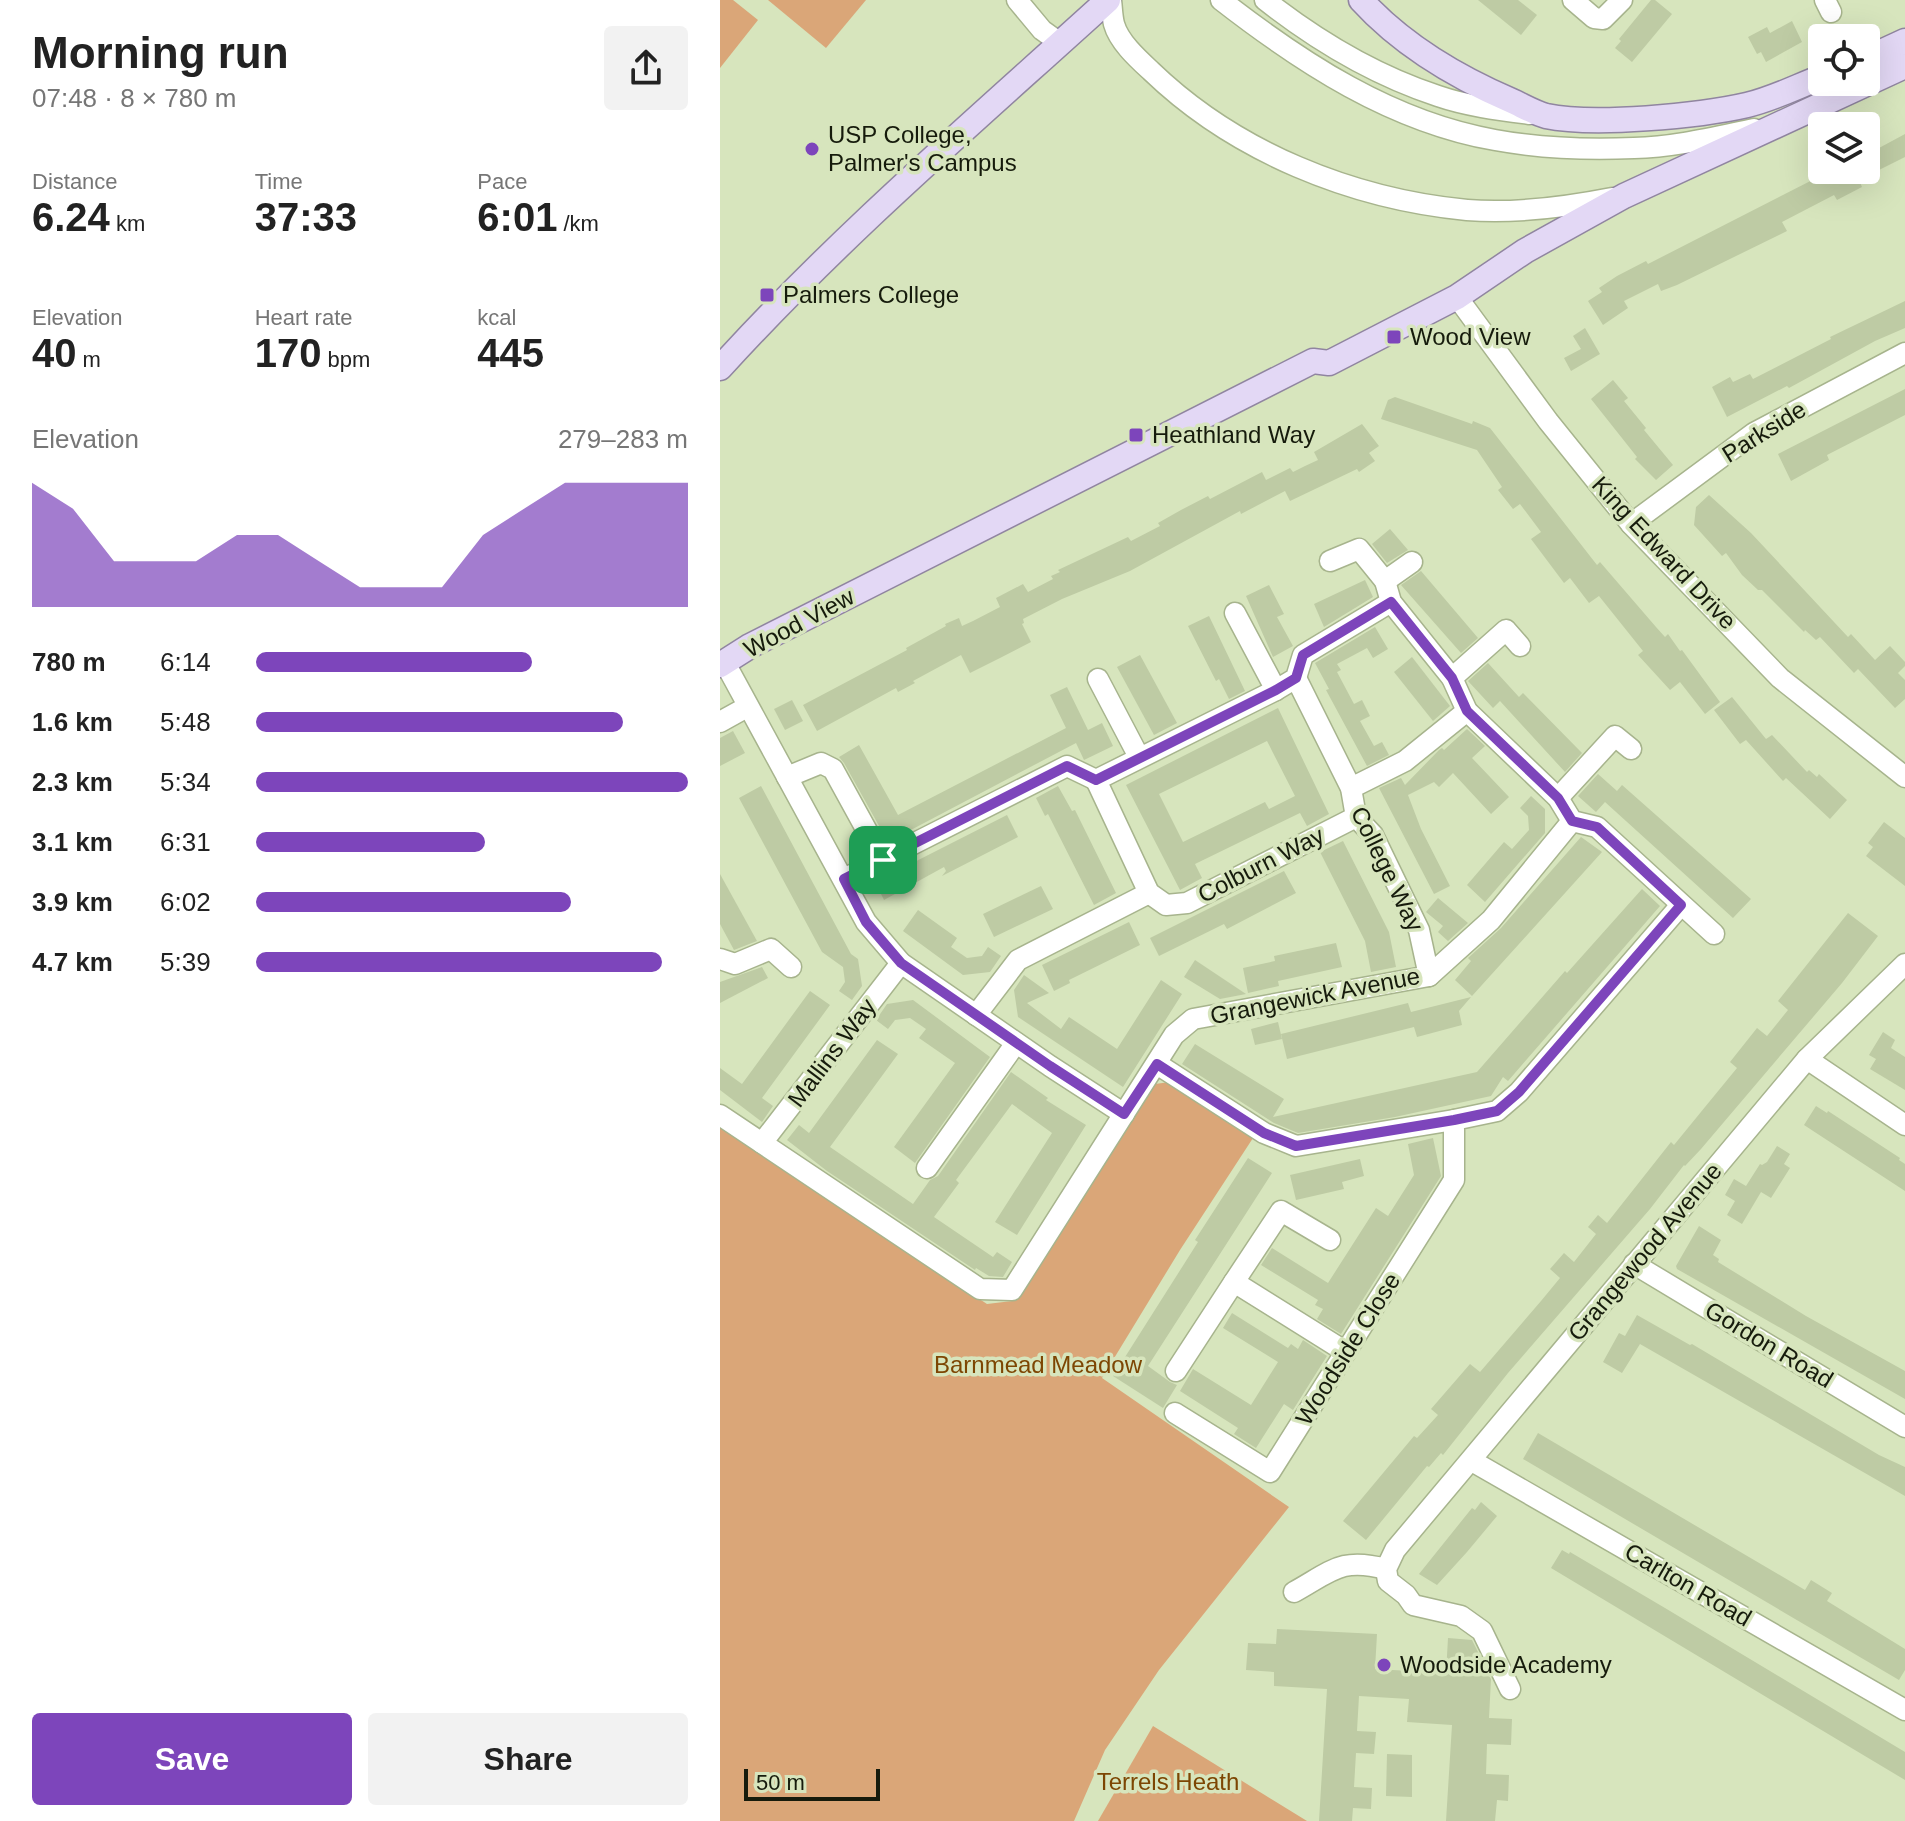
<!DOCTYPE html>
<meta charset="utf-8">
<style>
body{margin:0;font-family:Helvetica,sans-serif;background:#f2f2f2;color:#222;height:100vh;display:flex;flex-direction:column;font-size:30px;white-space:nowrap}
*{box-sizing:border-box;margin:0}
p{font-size:26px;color:#767676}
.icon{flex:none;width:44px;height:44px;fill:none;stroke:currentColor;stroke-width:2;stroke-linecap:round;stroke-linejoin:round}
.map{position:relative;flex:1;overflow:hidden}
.drawer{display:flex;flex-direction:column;background:#fff;width:720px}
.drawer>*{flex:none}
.fabs{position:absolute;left:1088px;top:24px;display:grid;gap:16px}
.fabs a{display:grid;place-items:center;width:72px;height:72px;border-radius:8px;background:#fff;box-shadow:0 8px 32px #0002;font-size:40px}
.scale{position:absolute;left:24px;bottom:20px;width:136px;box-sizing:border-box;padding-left:8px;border:4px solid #161b0c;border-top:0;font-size:22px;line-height:28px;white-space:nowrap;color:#161b0c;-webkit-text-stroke:6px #d7e5bd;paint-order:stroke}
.pin{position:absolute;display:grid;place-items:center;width:68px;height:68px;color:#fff;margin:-34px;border-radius:16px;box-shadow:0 4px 12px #0006}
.round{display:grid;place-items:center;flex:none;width:84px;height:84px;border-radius:8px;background:#f2f2f2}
.head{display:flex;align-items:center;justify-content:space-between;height:136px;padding:0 32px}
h1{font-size:44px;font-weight:600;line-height:60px}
.metrics{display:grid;grid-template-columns:repeat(3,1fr);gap:12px;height:136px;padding:8px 32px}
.metrics div{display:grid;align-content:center}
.metrics b{font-size:40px;font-weight:600}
.metrics small{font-size:22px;font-weight:400}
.metrics p{font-size:22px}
.chart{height:224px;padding:16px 32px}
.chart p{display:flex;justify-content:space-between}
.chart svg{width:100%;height:144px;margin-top:8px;fill:#7d45bb;opacity:.7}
.primary-button{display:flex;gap:16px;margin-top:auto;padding:16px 32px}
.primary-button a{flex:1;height:92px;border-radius:8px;background:#7d45bb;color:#fff;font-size:32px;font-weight:600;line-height:92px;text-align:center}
.primary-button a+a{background:#f2f2f2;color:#222}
ul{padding:0 32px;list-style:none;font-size:26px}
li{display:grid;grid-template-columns:128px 96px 1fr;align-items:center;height:60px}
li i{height:20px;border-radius:10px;background:#7d45bb}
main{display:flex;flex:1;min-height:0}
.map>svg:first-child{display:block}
.green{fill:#daa678}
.building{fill:#becba4;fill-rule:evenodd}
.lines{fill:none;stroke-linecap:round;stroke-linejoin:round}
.minor-casing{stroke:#a7b48d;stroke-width:23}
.major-casing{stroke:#9085a0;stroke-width:27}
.minor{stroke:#fff;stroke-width:20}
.major{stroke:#e3d8f5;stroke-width:24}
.route-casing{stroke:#fff;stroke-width:16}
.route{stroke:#7d45bb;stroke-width:10}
.poi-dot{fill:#7d45bb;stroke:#d7e5bd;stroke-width:3}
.labels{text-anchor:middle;stroke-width:7;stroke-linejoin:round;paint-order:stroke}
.poi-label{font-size:24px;fill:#161b0c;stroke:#d7e5bd;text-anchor:start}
.street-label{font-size:24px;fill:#161b0c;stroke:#d7e5bd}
.park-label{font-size:24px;fill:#7d4603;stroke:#d7e5bd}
</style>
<main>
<section class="drawer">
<div class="head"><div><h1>Morning run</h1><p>07:48 · 8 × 780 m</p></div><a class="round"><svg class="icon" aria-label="share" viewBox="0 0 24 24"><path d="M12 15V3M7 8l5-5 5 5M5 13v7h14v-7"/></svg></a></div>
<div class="metrics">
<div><p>Distance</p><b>6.24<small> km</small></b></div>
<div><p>Time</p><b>37:33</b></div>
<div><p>Pace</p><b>6:01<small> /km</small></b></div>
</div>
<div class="metrics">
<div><p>Elevation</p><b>40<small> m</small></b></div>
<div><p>Heart rate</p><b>170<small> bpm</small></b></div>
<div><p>kcal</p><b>445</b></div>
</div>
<div class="chart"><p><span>Elevation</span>279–283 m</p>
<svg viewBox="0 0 160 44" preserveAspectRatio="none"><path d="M0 44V6L10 14L20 30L30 30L40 30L50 22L60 22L70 30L80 38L90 38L100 38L110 22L120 14L130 6L140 6L150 6L160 6V44z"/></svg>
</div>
<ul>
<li><b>780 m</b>6:14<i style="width:64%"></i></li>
<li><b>1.6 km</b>5:48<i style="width:85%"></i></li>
<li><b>2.3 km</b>5:34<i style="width:100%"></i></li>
<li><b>3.1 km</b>6:31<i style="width:53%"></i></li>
<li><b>3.9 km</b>6:02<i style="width:73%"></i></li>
<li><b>4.7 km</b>5:39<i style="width:94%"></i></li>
</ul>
<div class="primary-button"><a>Save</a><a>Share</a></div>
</section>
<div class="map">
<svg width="1185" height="1821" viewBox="0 0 1185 1821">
<rect width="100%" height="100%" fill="#d7e5bd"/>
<g class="green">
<polygon points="0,0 13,0 38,20 0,68"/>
<polygon points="48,0 146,0 106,48"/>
<polygon points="450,1082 533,1138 460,1250 382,1378 569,1507 439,1670 385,1750 354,1821 0,1821 0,1128 267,1304 292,1301 435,1084"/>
<polygon points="433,1726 587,1821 378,1821"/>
</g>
<g class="building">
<polygon points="758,0 798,0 817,15 801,35"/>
<polygon points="931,0 935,0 952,14 912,62 895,48 901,41 899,39"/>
<polygon points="1072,21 1082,42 1046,62 1041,52 1037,54 1028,37 1047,27 1050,33"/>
<polygon points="1185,134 1185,157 1139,180 1142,187 1117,200 1114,195 1062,222 1067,231 957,285 941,291 938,284 904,301 908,308 883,325 868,301 882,292 879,288 897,276 926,261 928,264 1112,170 1146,170 1146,155"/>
<polygon points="1185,301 1185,328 1155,341 1069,388 1067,386 1007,417 992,387 1010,377 1013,382 1030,374 1033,379 1111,339 1110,337"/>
<polygon points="865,328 880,354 851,371 844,358 861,349 853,336"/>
<polygon points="893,380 908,398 904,401 926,428 924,430 953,465 936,480 915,459 917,457 871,399"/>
<polygon points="1185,389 1185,415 1107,455 1109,460 1071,481 1058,454"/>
<polygon points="675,397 752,424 753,421 770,428 877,565 880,562 936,627 945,637 948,634 960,651 962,650 1000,702 985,714 960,682 950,690 918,655 923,651 879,596 869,603 850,578 844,583 811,539 821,532 800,504 793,509 778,490 782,487 757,450 661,419 668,400"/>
<polygon points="642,424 659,446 649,453 655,461 639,472 637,469 570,501 565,491 521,514 520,511 410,571 342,599 303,619 304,623 302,624 311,642 280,658 250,673 241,655 193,681 195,683 178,692 176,688 97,731 83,705 187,650 186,648 226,626 225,624 239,618 242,626 253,621 280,607 276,598 303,584 308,592 333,579 331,576 340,572 338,570 408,537 411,541 440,526 438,523 461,510 488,496 490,499 542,472 546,480 570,468 573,472 585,466 598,460 594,452"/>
<polygon points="989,495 1031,533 1128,637 1131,634 1155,660 1170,646 1185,662 1185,666 1178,673 1185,680 1185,699 1175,708 1138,669 1134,673 1100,637 1096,640 1085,630 1084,632 1042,590 1038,590 1022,575 1006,553 1002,556 974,525 976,507"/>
<polygon points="670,529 688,550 667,563 652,544"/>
<polygon points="701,571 758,638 741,653 681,585"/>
<polygon points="645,580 653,597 604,627 594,604"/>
<polygon points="549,585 564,614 557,617 573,646 553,657 526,596"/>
<polygon points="489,616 525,691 509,699 499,679 496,681 468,626"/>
<polygon points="655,627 668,649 653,658 647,648 617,664 621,670 617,672 634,704 642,700 650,716 640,721 654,746 662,742 669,755 647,766 606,690 609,689 595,663"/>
<polygon points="420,655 457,723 434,735 397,667"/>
<polygon points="692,657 730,706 713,721 674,672"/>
<polygon points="768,663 799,697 803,693 862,753 845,772 780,701 773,708 748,681"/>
<polygon points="347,687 368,730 382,723 393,746 364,760 356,743 168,842 124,763 119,757 139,745 178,815 346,728 330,695"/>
<polygon points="1012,697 1046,739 1052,735 1087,772 1089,770 1097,777 1099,774 1127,800 1110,819 1066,778 1063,781 1026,740 1020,744 994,710"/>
<polygon points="72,700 83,721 65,730 54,709"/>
<path d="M 558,708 L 609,814 L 587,826 L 580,813 L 475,864 L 482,878 L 460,890 L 406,785 ZM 547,741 L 575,796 L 549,809 L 545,802 L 463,842 L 439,794 Z"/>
<polygon points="747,729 765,746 752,758 789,797 771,814 733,773 719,787 714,782 688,795 701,829 730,886 714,894 659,788 681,778 685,785 719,750 722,748 724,750"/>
<polygon points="13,731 25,753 0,766 0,738"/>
<polygon points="878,774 897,791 902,785 1031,899 1013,918 885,802 876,812 858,796"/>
<polygon points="41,786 131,954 138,959 142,986 132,1000 119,991 125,982 123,967 102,952 19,798"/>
<polygon points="338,786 352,811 355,810 396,893 374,905 328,814 325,816 316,798"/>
<polygon points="811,796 825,809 825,833 765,902 747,885 784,842 792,849 809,830 808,816 800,808"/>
<polygon points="287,815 298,837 222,876 226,871 224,867 164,900 155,882"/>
<polygon points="1164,822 1185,838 1185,886 1146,856 1153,847 1148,843"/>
<polygon points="861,837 882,852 752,996 735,980 751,961 748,958 781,928"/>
<polygon points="623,841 669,932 676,967 651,972 645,941 600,852"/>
<polygon points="564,871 576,893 507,929 504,924 439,956 430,938"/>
<polygon points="0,874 37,941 14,950 0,924"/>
<polygon points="321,886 333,909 274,937 263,914"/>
<polygon points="922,889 940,906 788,1081 783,1077 771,1096 675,1117 578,1133 554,1123 462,1064 475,1044 564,1099 553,1117 757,1072 845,971 847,973"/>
<polygon points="718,898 748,923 728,941 718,932 723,926 706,912"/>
<polygon points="198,910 237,938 231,947 247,958 262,956 268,947 281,956 270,972 243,975 183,931"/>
<polygon points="1128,913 1158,936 1122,983 981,1149 965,1166 964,1165 930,1209 788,1373 723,1455 721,1453 709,1467 707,1466 646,1540 623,1521 694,1436 697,1438 718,1415 711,1409 750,1364 760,1372 821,1301 840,1278 830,1269 844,1253 854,1262 876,1234 868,1227 878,1215 887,1223 951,1142 954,1145 985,1107 1017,1068 1010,1062 1037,1028 1047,1036 1068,1010 1058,1001"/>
<polygon points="409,922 420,945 349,980 350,983 334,991 322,965"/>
<polygon points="616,943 622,967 558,981 559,986 528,993 523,968 555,961 554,956"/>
<polygon points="475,960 526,994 500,999 464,977"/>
<polygon points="42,967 48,978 0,1003 0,982"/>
<polygon points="304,975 329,993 307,1003 341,1029 349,1017 397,1049 441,980 462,994 403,1087 298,1017 294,990"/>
<polygon points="90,991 110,1005 42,1098 53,1106 42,1122 0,1090 0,1068 22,1084"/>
<polygon points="751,997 739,1011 742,1025 697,1037 694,1027 567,1059 561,1034 688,1003 691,1012"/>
<polygon points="193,1000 270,1057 195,1163 174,1147 235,1063 199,1038 206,1029 190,1018 175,1020 168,1029 156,1020 167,1004"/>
<polygon points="558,1022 562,1039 535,1045 531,1029"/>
<polygon points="1163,1032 1175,1040 1171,1048 1185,1057 1185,1090 1150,1069 1156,1059 1149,1055"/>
<polygon points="157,1040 178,1054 110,1147 193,1204 210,1180 218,1176 291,1072 328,1098 326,1100 366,1125 297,1235 275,1222 332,1133 292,1104 236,1180 239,1183 214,1217 273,1257 277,1252 292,1262 283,1277 269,1276 256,1268 255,1270 107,1171 67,1140 79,1125 89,1133"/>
<polygon points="1096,1106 1107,1113 1108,1111 1180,1158 1179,1160 1185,1164 1185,1191 1084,1125"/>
<polygon points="713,1138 721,1176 621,1334 597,1319 603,1309 595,1305 598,1300 541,1265 552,1248 608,1283 656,1208 668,1216 694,1175 688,1144"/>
<polygon points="1057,1146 1070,1154 1064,1164 1070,1168 1051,1198 1041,1192 1022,1224 1007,1215 1015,1201 1005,1195 1014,1179 1026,1186 1040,1164 1042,1165 1047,1162"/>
<polygon points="528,1158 552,1173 428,1366 450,1382 457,1385 443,1408 393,1376 478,1242 475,1240"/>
<polygon points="640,1159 644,1176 622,1182 624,1189 576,1200 570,1175"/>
<polygon points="979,1226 1001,1240 993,1255 999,1259 998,1262 1086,1316 1185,1371 1185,1399 957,1269 956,1266"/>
<polygon points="512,1313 568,1348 571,1344 578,1349 583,1340 607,1356 573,1410 564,1404 536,1448 514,1434 518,1428 460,1391 473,1369 531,1405 558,1362 503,1328"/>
<polygon points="917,1315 970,1345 972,1344 1159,1455 1185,1467 1185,1496 920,1344 902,1373 883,1362 899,1333 905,1336"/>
<polygon points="818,1433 1085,1590 1091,1580 1112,1593 1107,1601 1185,1649 1185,1670 1179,1680 803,1459"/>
<polygon points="761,1502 777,1516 747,1552 717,1585 699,1574 752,1508 755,1510"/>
<polygon points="842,1550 849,1554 850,1552 945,1608 1185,1752 1185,1780 831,1568"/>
<polygon points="557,1629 657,1634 655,1669 726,1673 728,1638 752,1640 764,1664 763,1675 769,1676 771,1679 769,1718 792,1719 791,1745 767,1744 766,1774 789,1775 788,1801 777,1800 775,1821 726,1821 732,1725 687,1722 689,1699 639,1696 637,1731 656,1732 654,1754 636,1753 634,1787 652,1788 651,1809 633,1808 632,1821 599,1821 607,1689 554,1686 554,1672 526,1670 528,1643 556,1644"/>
<polygon points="667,1754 692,1755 692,1797 666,1796"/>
</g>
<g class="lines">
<defs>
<g id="minor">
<polyline points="297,0 322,30 340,43"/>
<path d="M 391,0 C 392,8 392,16 394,24 C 399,42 418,59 431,71 C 515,152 632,199 747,210 C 795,214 846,207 892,198"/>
<path d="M 501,0 C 582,63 672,122 775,140 C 819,148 869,150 914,148 C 955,147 995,137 1034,129"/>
<path d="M 545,0 C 596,40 657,76 718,96 C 747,106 779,110 810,114"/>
<polyline points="853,0 874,18 883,19 902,0"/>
<polyline points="1105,0 1111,12"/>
<polyline points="737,297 828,421 911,524 1060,678 1185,777"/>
<polyline points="911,524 1034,433 1185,353"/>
<polyline points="610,561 639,549 665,581 692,562"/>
<polyline points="665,581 671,602 732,678 747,711 838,798 852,821 877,827 994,934"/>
<polyline points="515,613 556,690"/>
<polyline points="5,663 146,922 181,963 330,1066 404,1114"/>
<polyline points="576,678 631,788 636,817 653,835 699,930 709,976"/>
<polyline points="732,678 786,630 800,646"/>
<polyline points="378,679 419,757"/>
<polyline points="0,722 27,707"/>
<polyline points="67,777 101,763 113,769 163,860"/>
<polyline points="376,780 429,893 446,905 467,903 636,817"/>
<polyline points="631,788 685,761 747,711"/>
<polyline points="838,798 895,736 911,749"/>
<polyline points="124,879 347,766 376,780 556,690 576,678 583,655 671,602"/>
<polyline points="0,959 15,964 51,949 71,967"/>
<polyline points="256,1015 298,960 429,893"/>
<polyline points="1087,1059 1185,1125"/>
<polyline points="437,1064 544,1133 576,1146 734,1120"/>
<polyline points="0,1115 260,1289 292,1290 454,1035 473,1019 709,976 771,920 852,821"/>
<polyline points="42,1143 181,963"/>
<polyline points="207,1168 296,1043"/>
<polyline points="610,1240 561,1211 514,1282 626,1352"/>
<polyline points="914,1264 1185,1427"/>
<polyline points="456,1371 514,1282"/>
<polyline points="455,1413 550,1472 734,1180 734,1120 777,1111 799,1092 961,905"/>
<polyline points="752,1461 1185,1710"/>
<path d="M 574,1592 C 612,1571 621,1557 666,1569"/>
<polyline points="790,1689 762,1631 741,1616 693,1605 686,1595 668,1581 666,1569 675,1550 1087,1059 1185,964"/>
</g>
<g id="major">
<path d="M 641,0 C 682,45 736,77 792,101 C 803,106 815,113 826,116 C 874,126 979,116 1027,105 C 1053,99 1078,86 1102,77"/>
<polyline points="1146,59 1185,41"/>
<path d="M 0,368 C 120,236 256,120 388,0"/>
<polyline points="0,665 30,646 593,361 609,363 737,297 805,251 904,196 1185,66"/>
</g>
</defs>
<use href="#minor" class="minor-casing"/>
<use href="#major" class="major-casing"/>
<use href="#minor" class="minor"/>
<use href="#major" class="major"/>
</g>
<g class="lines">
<defs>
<polygon id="route" points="671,602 732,678 747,711 838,798 852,821 877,827 961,905 799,1092 777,1111 734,1120 576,1146 544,1133 437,1064 404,1114 330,1066 181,963 146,922 124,879 347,766 376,780 556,690 576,678 583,655"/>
</defs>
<use href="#route" class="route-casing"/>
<use href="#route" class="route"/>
</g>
<g class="poi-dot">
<circle cx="92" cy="149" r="8"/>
<rect x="39" y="287" width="16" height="16" rx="4"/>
<rect x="666" y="329" width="16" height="16" rx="4"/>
<rect x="408" y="427" width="16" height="16" rx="4"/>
<circle cx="664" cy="1665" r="8"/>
</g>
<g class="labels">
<g class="poi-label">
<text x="108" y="143">USP College,<tspan x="108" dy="28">Palmer's Campus</tspan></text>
<text x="63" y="303">Palmers College</text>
<text x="690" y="345">Wood View</text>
<text x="432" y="443">Heathland Way</text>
<text x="680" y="1673">Woodside Academy</text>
</g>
<g class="street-label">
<text transform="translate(1044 432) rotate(-32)" y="8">Parkside</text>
<text transform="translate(944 553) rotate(47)" y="8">King Edward Drive</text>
<text transform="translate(79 623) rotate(-28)" y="8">Wood View</text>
<text transform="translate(541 865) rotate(-27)" y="8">Colburn Way</text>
<text transform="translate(667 869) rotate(64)" y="8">College Way</text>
<text transform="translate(595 996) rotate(-11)" y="8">Grangewick Avenue</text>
<text transform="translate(112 1053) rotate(-53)" y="8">Mallins Way</text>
<text transform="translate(925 1252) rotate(-50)" y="8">Grangewood Avenue</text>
<text transform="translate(1049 1345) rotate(31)" y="8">Gordon Road</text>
<text transform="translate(628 1349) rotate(-58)" y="8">Woodside Close</text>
<text transform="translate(968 1585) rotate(30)" y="8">Carlton Road</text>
</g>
<g class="park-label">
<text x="318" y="1373">Barnmead Meadow</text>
<text x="448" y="1790">Terrels Heath</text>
</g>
</g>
</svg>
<div class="fabs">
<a><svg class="icon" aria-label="locate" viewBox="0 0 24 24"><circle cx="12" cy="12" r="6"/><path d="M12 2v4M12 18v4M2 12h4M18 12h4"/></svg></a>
<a><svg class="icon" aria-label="layers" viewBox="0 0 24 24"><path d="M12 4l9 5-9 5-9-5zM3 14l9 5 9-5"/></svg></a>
</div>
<div class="scale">50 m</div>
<div class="pin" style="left:163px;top:860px;background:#1e9e55"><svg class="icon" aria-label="arrive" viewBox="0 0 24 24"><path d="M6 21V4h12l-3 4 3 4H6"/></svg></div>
</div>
</main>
